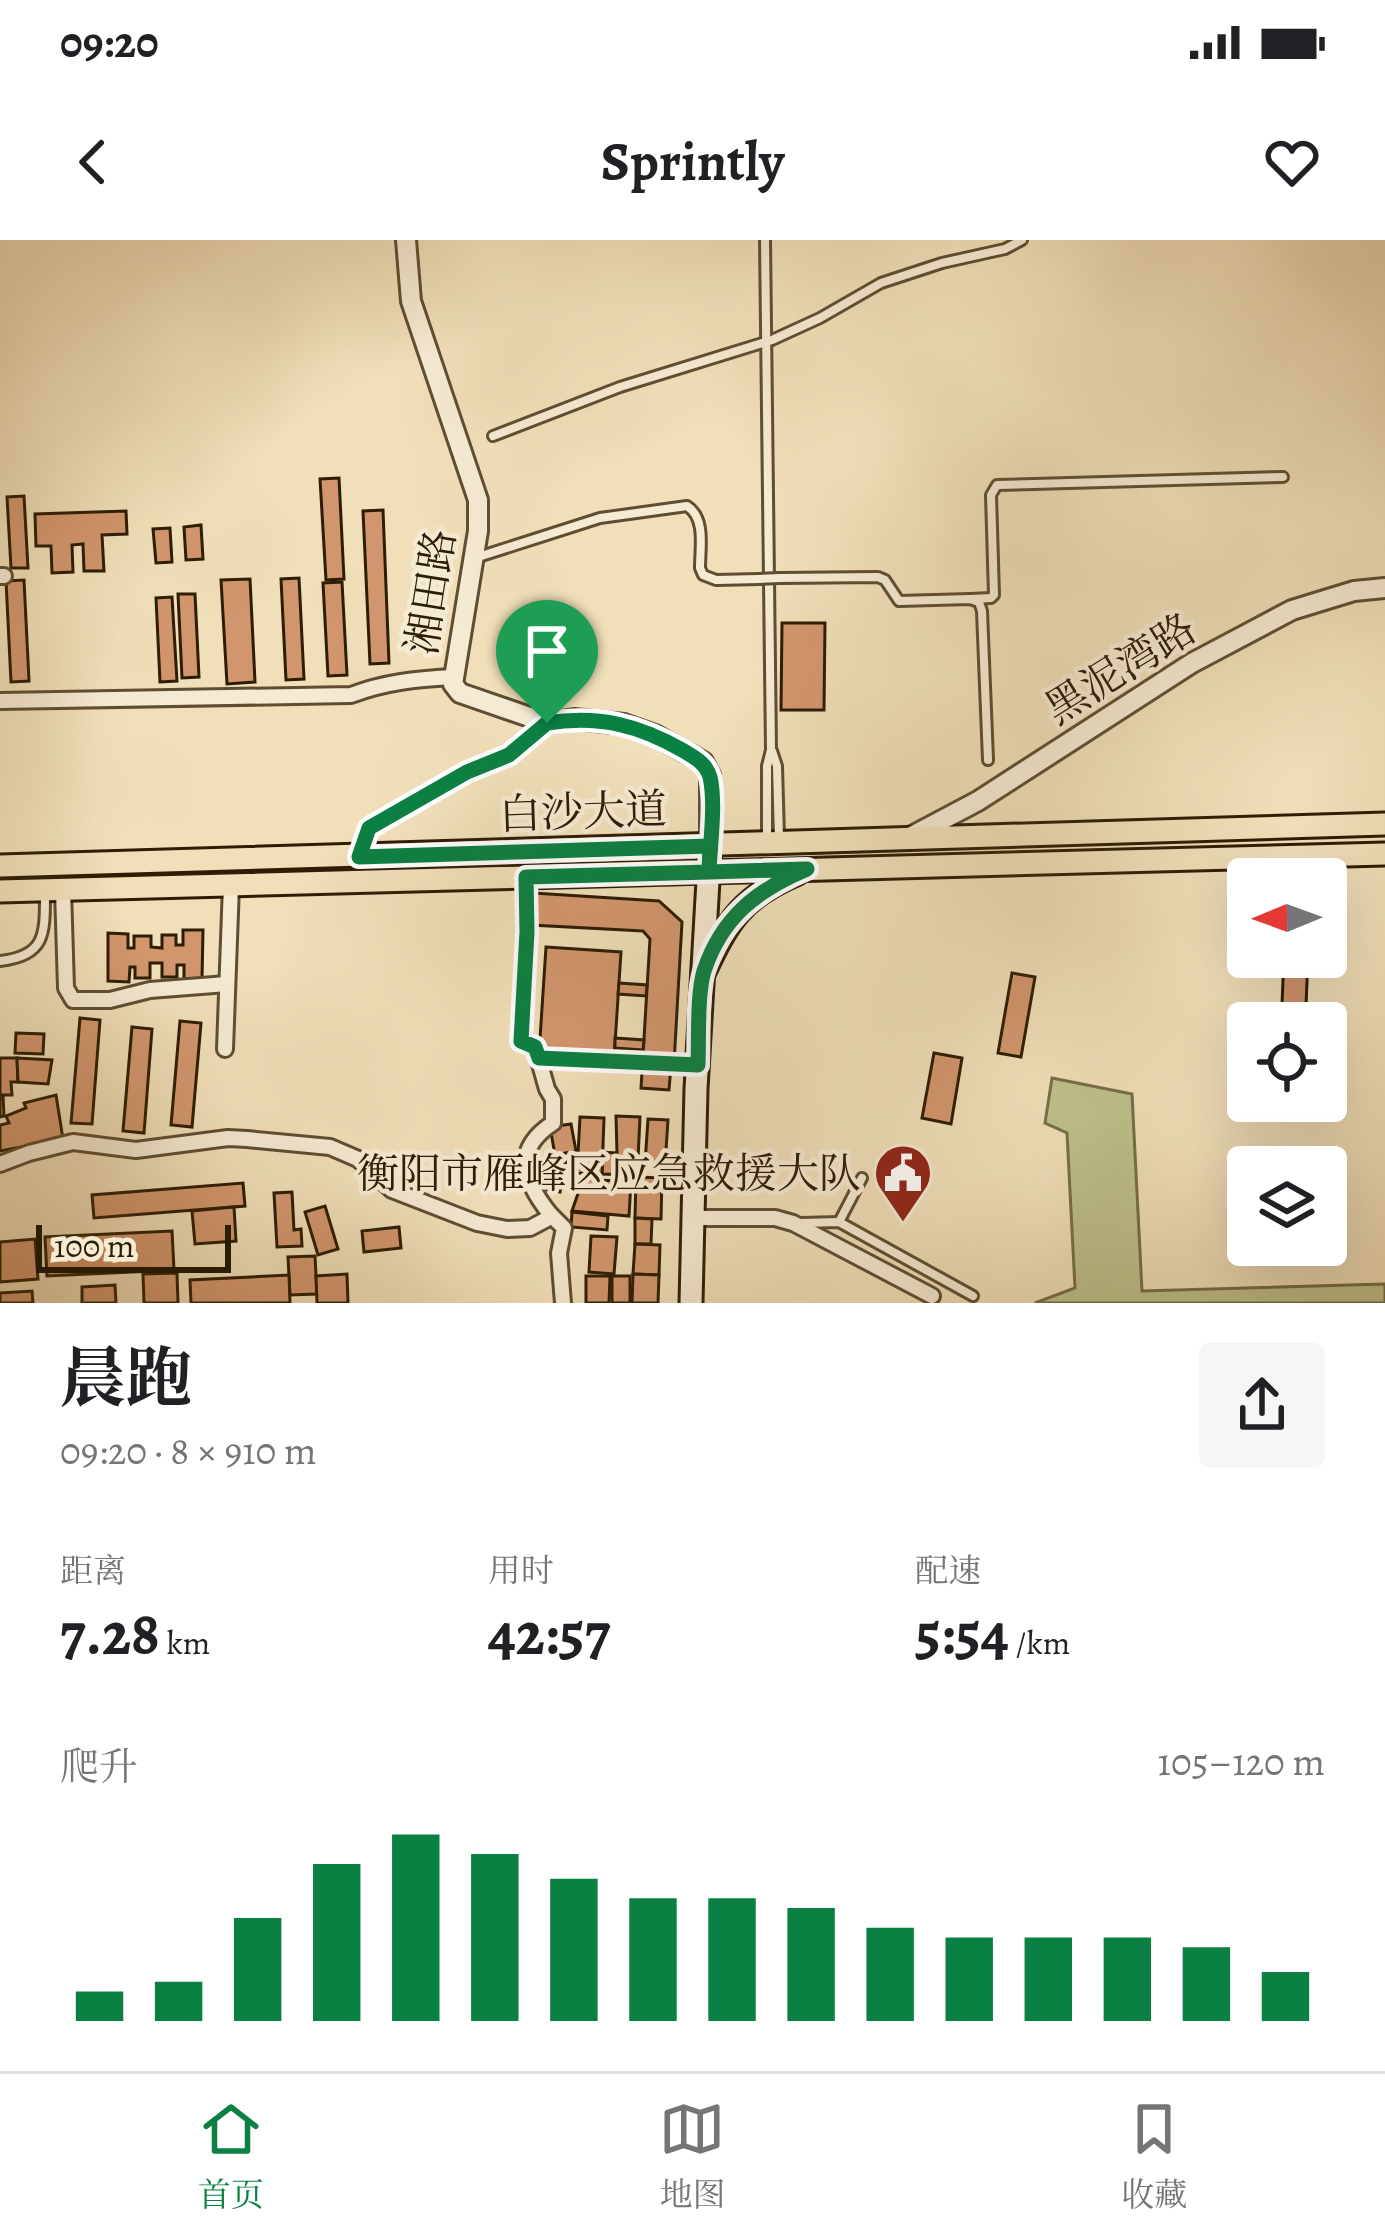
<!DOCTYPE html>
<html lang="zh">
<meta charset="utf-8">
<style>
body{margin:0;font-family:Alegreya,"Noto Serif SC",serif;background:#f6f6f6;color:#202124;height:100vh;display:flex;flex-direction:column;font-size:45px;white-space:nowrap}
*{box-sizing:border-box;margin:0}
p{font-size:39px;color:#757577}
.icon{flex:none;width:66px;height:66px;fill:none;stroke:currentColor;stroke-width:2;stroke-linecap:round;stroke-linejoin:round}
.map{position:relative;height:1063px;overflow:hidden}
.side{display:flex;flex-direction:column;background:#fff;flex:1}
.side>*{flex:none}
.needle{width:78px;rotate:269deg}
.buttons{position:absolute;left:1227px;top:618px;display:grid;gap:24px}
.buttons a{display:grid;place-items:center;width:120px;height:120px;border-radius:12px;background:#fff;box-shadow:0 12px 48px #0002;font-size:60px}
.scale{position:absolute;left:36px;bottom:30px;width:195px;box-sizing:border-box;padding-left:12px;border:6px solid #2d1d04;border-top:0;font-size:33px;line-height:42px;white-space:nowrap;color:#2d1d04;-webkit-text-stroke:9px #f5ead2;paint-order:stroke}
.pin{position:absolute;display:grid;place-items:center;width:102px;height:102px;color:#fff;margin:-123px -51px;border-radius:50% 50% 50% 0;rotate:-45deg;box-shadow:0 0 12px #0007}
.pin .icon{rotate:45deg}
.round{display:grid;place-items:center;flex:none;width:126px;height:126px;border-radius:12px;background:#f6f6f6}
.headline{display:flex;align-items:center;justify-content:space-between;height:204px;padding:0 60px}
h1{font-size:66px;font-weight:700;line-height:90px}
.metrics{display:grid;grid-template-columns:repeat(3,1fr);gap:18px;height:204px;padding:12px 60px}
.metrics div{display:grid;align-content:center}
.metrics b{font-size:60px;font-weight:700}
.metrics small{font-size:33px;font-weight:400}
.metrics p{font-size:33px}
.chart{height:336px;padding:24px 60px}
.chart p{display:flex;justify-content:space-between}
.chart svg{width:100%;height:216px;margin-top:12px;stroke:#0b8043;stroke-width:6}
.status{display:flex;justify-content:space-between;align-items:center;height:84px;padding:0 60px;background:#fff;direction:ltr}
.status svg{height:33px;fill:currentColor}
header{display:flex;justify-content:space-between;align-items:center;height:156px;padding:0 60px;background:#fff;font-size:54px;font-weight:700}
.tab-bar{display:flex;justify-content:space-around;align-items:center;height:168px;border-top:3px solid #e0e0e0;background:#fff;font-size:33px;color:#757577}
.tab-bar a{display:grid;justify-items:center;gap:6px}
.tab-bar .selected{color:#0b8043}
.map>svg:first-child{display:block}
.green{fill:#bdc18c;stroke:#756f48;stroke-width:3}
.building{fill:#d2966e;stroke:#2d1d04;stroke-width:3}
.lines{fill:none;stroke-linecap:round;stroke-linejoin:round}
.service-casing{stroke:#5e4e31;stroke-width:14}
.minor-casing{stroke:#5e4e31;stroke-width:20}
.tertiary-casing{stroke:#5e4e31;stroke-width:24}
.secondary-casing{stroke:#2d1d04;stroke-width:27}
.primary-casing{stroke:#2d1d04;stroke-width:27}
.service{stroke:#f5ead2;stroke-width:8}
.minor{stroke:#f5ead2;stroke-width:14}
.tertiary{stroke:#f5ead2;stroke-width:18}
.secondary{stroke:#f5ead2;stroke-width:21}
.primary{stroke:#f0dfb9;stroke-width:21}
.service-bridge-casing{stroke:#5e4e31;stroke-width:14;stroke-linecap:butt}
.service-bridge{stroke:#f5ead2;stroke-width:8}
.route-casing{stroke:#fff;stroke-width:24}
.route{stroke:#0b8043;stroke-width:15}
.labels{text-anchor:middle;stroke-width:9;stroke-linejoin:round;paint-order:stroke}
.street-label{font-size:42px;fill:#2d1d04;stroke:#f5ead2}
.poi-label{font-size:42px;fill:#2d1d04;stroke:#f5ead2;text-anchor:end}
</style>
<div class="status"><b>09:20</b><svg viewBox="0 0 49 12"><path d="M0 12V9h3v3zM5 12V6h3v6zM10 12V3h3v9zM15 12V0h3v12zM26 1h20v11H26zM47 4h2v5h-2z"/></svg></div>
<header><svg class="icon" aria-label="back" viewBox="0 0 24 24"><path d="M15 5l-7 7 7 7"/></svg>Sprintly<svg class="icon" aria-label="heart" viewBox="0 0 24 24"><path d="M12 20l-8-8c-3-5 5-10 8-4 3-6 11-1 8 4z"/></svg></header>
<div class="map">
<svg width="1385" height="1063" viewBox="0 0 1385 1063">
<rect width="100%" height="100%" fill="#f0dfb9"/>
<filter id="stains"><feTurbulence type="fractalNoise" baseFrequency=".00167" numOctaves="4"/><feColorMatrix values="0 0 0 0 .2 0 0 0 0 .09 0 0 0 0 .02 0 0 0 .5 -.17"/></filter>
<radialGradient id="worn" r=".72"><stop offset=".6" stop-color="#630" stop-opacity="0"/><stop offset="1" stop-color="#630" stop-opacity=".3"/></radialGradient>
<polygon class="green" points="1052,838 1132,854 1142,1051 1385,1044 1385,1063 1035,1063 1075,1048 1067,893 1045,883"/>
<g class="building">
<polygon points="339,238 344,339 326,340 320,239"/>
<polygon points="24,256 28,328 11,328 7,257"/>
<polygon points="383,270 389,423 370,424 363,271"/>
<polygon points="126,271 127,294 102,295 104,331 84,331 83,304 72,305 73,332 52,333 51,306 36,306 35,274"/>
<polygon points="201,285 203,319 186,320 184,287"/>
<polygon points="170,288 172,322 156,323 153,289"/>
<polygon points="299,338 304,439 286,440 281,339"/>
<polygon points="250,339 255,442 227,444 221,340"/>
<polygon points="24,340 29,441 11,442 6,341"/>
<polygon points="342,342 347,435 328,436 323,343"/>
<polygon points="178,354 195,354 199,437 182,438"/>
<polygon points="172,357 177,441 160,442 156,358"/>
<polygon points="782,383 825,383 824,470 781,470"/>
<polygon points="533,653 659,661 682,682 674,824 671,826 669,850 641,848 650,699 643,691 531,685"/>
<polygon points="183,690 203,690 202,739 184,739 184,725 177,725 177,737 162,737 162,723 150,723 150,738 135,738 135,727 130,727 129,742 108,741 108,693 128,694 128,708 134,708 134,696 151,696 151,707 162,708 162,695 176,695 176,705 183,705"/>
<polygon points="546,707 621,712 614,819 539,814"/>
<polygon points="1284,717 1308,717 1306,766 1282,764"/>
<polygon points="1012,733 1035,737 1021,817 998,813"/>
<polygon points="619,743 647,745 646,756 618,754"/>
<polygon points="80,778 100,780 92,884 71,883"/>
<polygon points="180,781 201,783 192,887 171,885"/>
<polygon points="132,787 152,789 144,893 123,891"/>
<polygon points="16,793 44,794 43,814 15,813"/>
<polygon points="615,798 644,800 643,810 615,808"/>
<polygon points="934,813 962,818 951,884 922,878"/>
<polygon points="0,818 17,818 18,842 11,842 12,855 3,855 4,876 0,877"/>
<polygon points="17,818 52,820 48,844 18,842"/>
<polygon points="56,855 63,899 0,911 0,885 9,883 6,876 26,868 24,863"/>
<polygon points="616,876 640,877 638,919 627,919 626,935 602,934 602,912 617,913"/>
<polygon points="580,877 604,878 602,934 577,933"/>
<polygon points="648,879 668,880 665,925 645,924"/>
<polygon points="571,884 576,911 555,915 550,887"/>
<polygon points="553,917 566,919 560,952 547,950"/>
<polygon points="636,937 662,938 661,979 635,978"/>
<polygon points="583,939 631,942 629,976 572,971"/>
<polygon points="243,943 245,966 94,978 92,955"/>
<polygon points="292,952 294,990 301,989 302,1006 277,1007 274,953"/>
<polygon points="325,966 338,1009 318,1015 305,972"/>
<polygon points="234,967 236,1001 195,1004 192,971"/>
<polygon points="572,972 608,976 607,990 571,987"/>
<polygon points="635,978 652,979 651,1004 635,1004"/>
<polygon points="399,987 401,1008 364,1012 362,991"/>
<polygon points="172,991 174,1030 47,1036 45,997"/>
<polygon points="591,996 617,997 614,1034 589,1032"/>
<polygon points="35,999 38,1039 0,1042 0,1002"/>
<polygon points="635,1004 660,1005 659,1035 633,1034"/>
<polygon points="315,1016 317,1054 290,1055 288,1017"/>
<polygon points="177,1033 178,1063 144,1063 143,1034"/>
<polygon points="347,1034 348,1063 317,1063 316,1036"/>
<polygon points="633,1034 659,1035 658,1063 632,1063"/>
<polygon points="289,1035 290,1063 191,1063 190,1040"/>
<polygon points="586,1036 610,1036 609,1063 586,1063"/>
<rect x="612" y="1036" width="18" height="27"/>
<polygon points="115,1045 116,1063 82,1063 82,1047"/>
<polygon points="32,1051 33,1063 0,1063 0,1053"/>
</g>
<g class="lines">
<defs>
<g id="service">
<polyline points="765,0 771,510 767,526 767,598"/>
<polyline points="493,196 620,147 772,100 820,78 881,43 942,23 1005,9 1022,0"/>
<path d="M 475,318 L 600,278 L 687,266 C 706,278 700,307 700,328 L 703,335 L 716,340 L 759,339"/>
<polyline points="780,338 878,337 885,340 899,361 970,359 979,362 982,371 988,520"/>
<polyline points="970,359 991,358 994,355 991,255 997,245 1283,237"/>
<polyline points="772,511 777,526 779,597"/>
<path d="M 0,721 C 45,716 45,695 45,655"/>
<polyline points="839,982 862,938"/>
<polyline points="801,983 839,982 973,1056"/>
</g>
<g id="minor">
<polyline points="0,336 4,336"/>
<path d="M 0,461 L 351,455 C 385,442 417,439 452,437"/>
<polyline points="359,617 369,588 467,532 509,515 547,483"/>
<polyline points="63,650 66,748 73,760 110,760 150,750 227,744"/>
<polyline points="225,809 231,645"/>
<polyline points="539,819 697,825"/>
<path d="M 0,924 L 29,913 L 73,902 L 136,910 L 228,898 L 247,899 L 330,907 L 358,919 L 392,950 L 477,983 L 507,989 L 530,988 L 547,979 L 550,974 C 523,940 512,910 553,883 L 553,859 L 547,849 L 536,810 L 523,803 L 520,798 L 527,692 L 526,637"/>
<polyline points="550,974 564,988 559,1013 563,1063"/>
<polyline points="693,978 775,978 793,983 932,1056"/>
</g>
<g id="tertiary">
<polyline points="406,0 411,61 478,260 478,291 453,444 460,453 547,483 574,479 624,484 655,495 703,522 710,535 710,606"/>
<polyline points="910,597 978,561 1192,423 1292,370 1354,351 1385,348"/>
</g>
<polyline id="secondary" points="691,1063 696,849 710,606"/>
<g id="primary">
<polyline points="0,626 1385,584"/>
<polyline points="0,651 1385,614"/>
<path d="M 703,734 C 728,681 741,657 798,633"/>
</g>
</defs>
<use href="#service" class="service-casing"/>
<use href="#minor" class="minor-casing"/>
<use href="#tertiary" class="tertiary-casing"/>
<use href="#secondary" class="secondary-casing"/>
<use href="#primary" class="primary-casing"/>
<use href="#service" class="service"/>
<use href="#minor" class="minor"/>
<use href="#tertiary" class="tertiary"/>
<use href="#secondary" class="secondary"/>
<use href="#primary" class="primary"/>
<defs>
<polyline id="service-bridge" points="759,339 780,338"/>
</defs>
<use href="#service-bridge" class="service-bridge-casing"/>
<use href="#service-bridge" class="service-bridge"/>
</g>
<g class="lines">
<defs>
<path id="route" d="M 547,483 C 599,475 639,485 684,511 C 695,518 706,523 710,537 C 716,563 710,605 709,632 L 526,637 L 527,692 L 521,801 L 535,807 L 539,818 L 698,825 C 699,799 697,754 704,731 C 722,677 757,650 807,629 L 709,632 L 710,606 L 359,617 L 369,588 L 467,532 L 509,515 L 547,483"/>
</defs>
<use href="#route" class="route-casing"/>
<use href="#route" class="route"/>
</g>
<defs>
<symbol id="civic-pin" viewBox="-11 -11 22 30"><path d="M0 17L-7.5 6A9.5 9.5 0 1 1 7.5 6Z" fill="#8f2418" stroke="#f5ead2"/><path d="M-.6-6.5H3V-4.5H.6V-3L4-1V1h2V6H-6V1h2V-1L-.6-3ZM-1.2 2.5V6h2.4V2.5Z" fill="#fff"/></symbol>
</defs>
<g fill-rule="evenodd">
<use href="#civic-pin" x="870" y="900" width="66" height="90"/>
</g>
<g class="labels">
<g class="street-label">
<text transform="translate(430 352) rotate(-81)" y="15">湘田路</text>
<text transform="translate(1120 428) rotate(-32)" y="15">黑泥湾路</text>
<text transform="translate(583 571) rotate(-2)" y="15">白沙大道</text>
</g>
<g class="poi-label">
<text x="861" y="948">衡阳市雁峰区应急救援大队</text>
</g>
</g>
<rect width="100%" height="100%" filter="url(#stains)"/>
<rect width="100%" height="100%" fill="url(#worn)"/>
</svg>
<div class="buttons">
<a><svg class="needle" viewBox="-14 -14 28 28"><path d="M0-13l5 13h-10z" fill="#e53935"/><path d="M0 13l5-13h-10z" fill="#757577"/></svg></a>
<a><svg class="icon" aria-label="locate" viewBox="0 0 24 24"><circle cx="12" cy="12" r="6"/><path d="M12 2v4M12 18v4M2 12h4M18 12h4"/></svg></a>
<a><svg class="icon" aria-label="layers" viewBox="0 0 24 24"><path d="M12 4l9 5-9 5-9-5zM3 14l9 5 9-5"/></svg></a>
</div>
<div class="scale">100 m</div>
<div class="pin" style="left:547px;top:483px;background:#1e9e55"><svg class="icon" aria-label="arrive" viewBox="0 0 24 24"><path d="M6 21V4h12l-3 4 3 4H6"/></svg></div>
</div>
<section class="side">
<div class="headline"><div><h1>晨跑</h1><p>09:20 · 8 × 910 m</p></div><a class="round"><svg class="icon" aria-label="share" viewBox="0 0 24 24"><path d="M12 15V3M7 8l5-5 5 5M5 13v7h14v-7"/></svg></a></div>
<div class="metrics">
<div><p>距离</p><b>7.28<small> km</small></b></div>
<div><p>用时</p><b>42:57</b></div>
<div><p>配速</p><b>5:54<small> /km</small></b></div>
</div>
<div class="chart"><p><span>爬升</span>105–120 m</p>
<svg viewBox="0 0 160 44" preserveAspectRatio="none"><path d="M5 44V38M15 44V36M25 44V23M35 44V12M45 44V6M55 44V10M65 44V15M75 44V19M85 44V19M95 44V21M105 44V25M115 44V27M125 44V27M135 44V27M145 44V29M155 44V34"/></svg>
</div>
</section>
<nav class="tab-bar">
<a class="selected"><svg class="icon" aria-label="home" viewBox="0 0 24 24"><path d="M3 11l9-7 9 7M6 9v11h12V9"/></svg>首页</a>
<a><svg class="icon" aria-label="map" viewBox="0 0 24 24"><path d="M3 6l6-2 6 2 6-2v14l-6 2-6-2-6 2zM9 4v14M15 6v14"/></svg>地图</a>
<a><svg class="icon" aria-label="saved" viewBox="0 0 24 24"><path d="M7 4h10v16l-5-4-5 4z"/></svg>收藏</a>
</nav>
